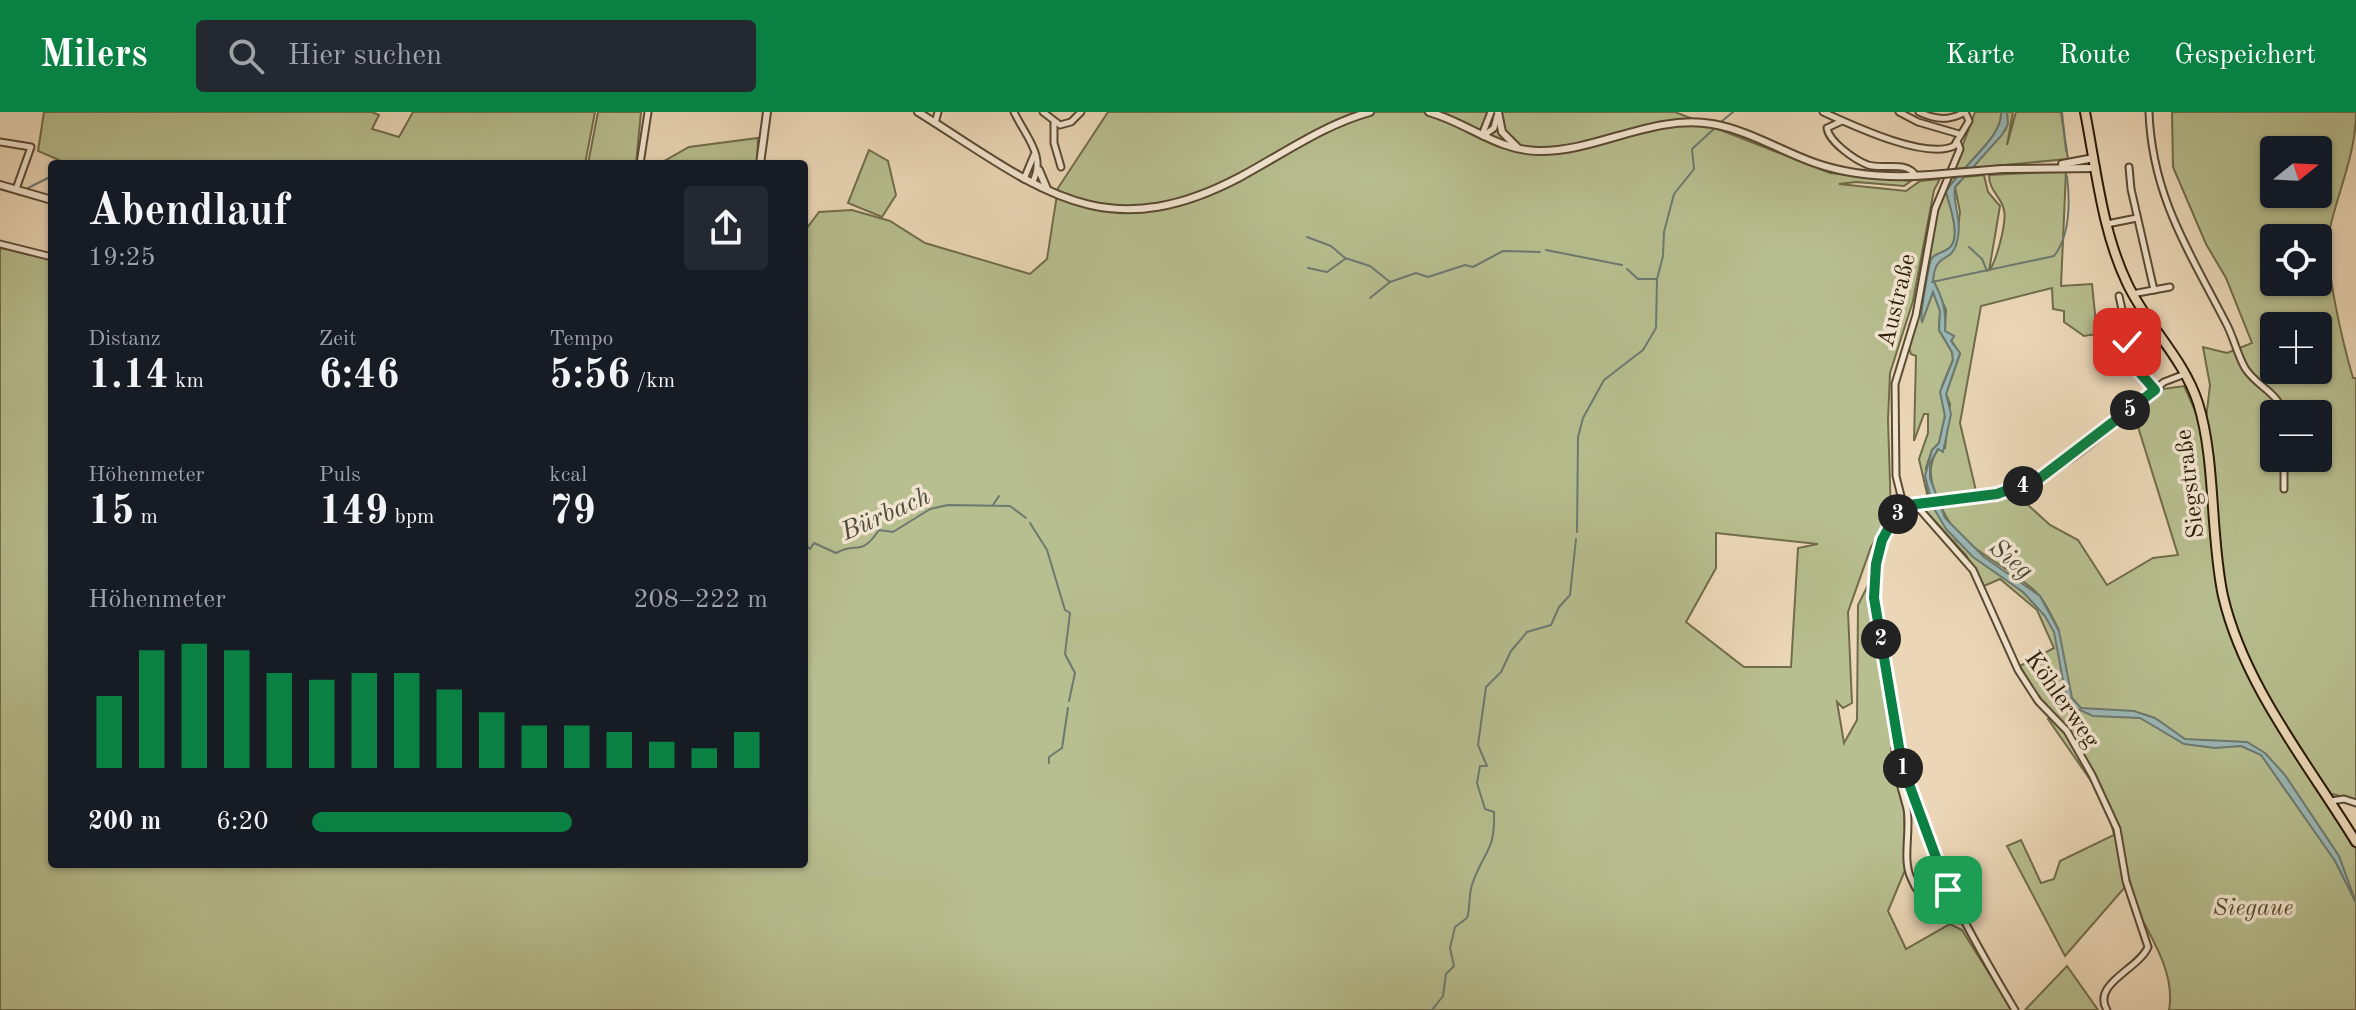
<!DOCTYPE html>
<html lang="de">
<meta charset="utf-8">
<style>
body{margin:0;font-family:"Old Standard TT",serif;background:#242831;color:#f1f3f6;height:100vh;display:flex;flex-direction:column;font-size:30px;white-space:nowrap}
*{box-sizing:border-box;margin:0}
p{font-size:26px;color:#9ea1a6}
.icon{flex:none;width:44px;height:44px;fill:none;stroke:currentColor;stroke-width:2;stroke-linecap:round;stroke-linejoin:round}
.map{position:relative;flex:1;overflow:hidden}
.drawer{position:absolute;left:48px;top:48px;width:760px;height:708px;display:flex;flex-direction:column;background:#171b24;border-radius:8px;box-shadow:0 2px 6px #0004}
.drawer>*{flex:none}
.needle{width:52px;rotate:72deg}
.fabs{position:absolute;left:2260px;top:24px;display:grid;gap:16px}
.fabs a{display:grid;place-items:center;width:72px;height:72px;border-radius:8px;background:#171b24;box-shadow:0 2px 6px #0004;font-size:40px}
.pin{position:absolute;display:grid;place-items:center;width:68px;height:68px;color:#fff;margin:-34px;border-radius:16px;box-shadow:0 4px 12px #0006}
.km{position:absolute;width:40px;height:40px;margin:-20px;border-radius:50%;background:#222;color:#fff;font-size:22px;line-height:40px;text-align:center}
.round{display:grid;place-items:center;flex:none;width:84px;height:84px;border-radius:8px;background:#242831}
.overview{display:flex;align-items:center;justify-content:space-between;height:136px;padding:0 40px}
h1{font-size:44px;font-weight:800;line-height:60px}
.metrics{display:grid;grid-template-columns:repeat(3,1fr);gap:12px;height:136px;padding:8px 40px}
.metrics div{display:grid;align-content:center}
.metrics b{font-size:40px;font-weight:800}
.metrics small{font-size:22px;font-weight:400}
.metrics p{font-size:22px}
.chart{height:224px;padding:16px 40px}
.chart p{display:flex;justify-content:space-between}
.chart svg{width:100%;height:144px;margin-top:8px;stroke:#0b8043;stroke-width:6}
ul{padding:0 40px;list-style:none;font-size:26px}
li{display:grid;grid-template-columns:128px 96px 1fr;align-items:center;height:60px}
li i{height:20px;border-radius:10px;background:#0b8043}
header{display:flex;align-items:center;gap:48px;box-sizing:border-box;height:112px;padding:0 40px;background:#0b8043;color:#fff}
header strong{font-size:38px}
nav{display:flex;gap:44px;margin-inline-start:auto;font-size:28px}
.search{width:560px;height:72px;background:#242831;display:flex;align-items:center;gap:20px;box-sizing:border-box;padding:0 28px;border-radius:8px;color:#9ea1a6;font-size:30px}
.map>svg:first-child{display:block}
.green{fill:#b7be8f;stroke:#706c4a;stroke-width:2;fill-rule:evenodd}
.water{fill:#9bb8b6;stroke:#6d7970;stroke-width:2}
.lines{fill:none;stroke-linecap:round;stroke-linejoin:round}
.stream{stroke:#6d7970;stroke-width:2}
.minor-casing{stroke:#5a4a32;stroke-width:9}
.tertiary-casing{stroke:#5a4a32;stroke-width:10}
.primary-casing{stroke:#291b06;stroke-width:12}
.minor{stroke:#f2e5d0;stroke-width:5}
.tertiary{stroke:#f2e5d0;stroke-width:6}
.primary{stroke:#ebd7b7;stroke-width:8}
.tertiary-bridge-casing{stroke:#5a4a32;stroke-width:10;stroke-linecap:butt}
.tertiary-bridge{stroke:#f2e5d0;stroke-width:6}
.route-casing{stroke:#fff;stroke-width:16}
.route{stroke:#0b8043;stroke-width:10}
.labels{text-anchor:middle;stroke-width:7;stroke-linejoin:round;paint-order:stroke}
.street-label{font-size:24px;fill:#291b06;stroke:#f2e5d0}
.park-label{font-size:24px;font-style:italic;fill:#544c2f;stroke:#f2e5d0}
.water-label{font-size:26px;font-style:italic;fill:#4b4a3b;stroke:#f2e5d0}
</style>
<header>
<strong>Milers</strong>
<div class="search"><svg class="icon" aria-label="search" viewBox="0 0 24 24"><circle cx="10" cy="10" r="6"/><path d="M15 15l6 6"/></svg>Hier suchen</div>
<nav><a>Karte</a><a>Route</a><a>Gespeichert</a></nav>
</header>
<div class="map">
<svg width="2356" height="898" viewBox="0 0 2356 898">
<rect width="100%" height="100%" fill="#ebd7b7"/>
<filter id="stains"><feTurbulence type="fractalNoise" baseFrequency=".0025" numOctaves="4"/><feColorMatrix values="0 0 0 0 .2 0 0 0 0 .09 0 0 0 0 .02 0 0 0 .5 -.17"/></filter>
<radialGradient id="worn" r=".72"><stop offset=".6" stop-color="#630" stop-opacity="0"/><stop offset="1" stop-color="#630" stop-opacity=".3"/></radialGradient>
<g class="green">
<polygon points="44,0 372,0 379,3 372,17 399,25 413,0 595,0 585,52 68,52 38,39"/>
<polygon points="598,0 641,0 636,52 588,52"/>
<path d="M 1108,0 L 1675,0 L 1830,61 L 1911,69 L 1904,74 L 1856,70 L 1839,72 L 1906,79 L 1920,69 L 1940,67 L 1934,78 L 1913,189 L 1890,261 L 1888,308 L 1891,402 L 1871,435 L 1848,500 L 1852,591 L 1843,596 L 1837,590 L 1844,631 L 1857,608 L 1858,493 L 1867,475 L 1903,669 L 1906,756 L 1888,799 L 1906,837 L 1950,812 L 1962,818 L 2012,898 L 0,898 L 0,136 L 26,139 L 52,149 L 52,752 L 804,752 L 804,120 L 819,100 L 852,98 L 890,109 L 925,131 L 1030,162 L 1047,147 L 1058,76 ZM 1716,421 L 1818,432 L 1798,436 L 1791,555 L 1744,555 L 1686,510 L 1716,456 Z"/>
<path d="M 1975,0 L 2001,0 C 2003,21 1977,40 1966,56 L 1954,57 Z"/>
<polygon points="2007,0 2013,0 2007,33 2016,0 2061,0 2068,47 1972,56 2006,17"/>
<path d="M 2172,0 L 2356,0 C 2356,42 2338,79 2329,120 C 2323,150 2344,235 2353,266 L 2356,266 L 2356,689 L 2333,682 L 2324,685 L 2356,737 L 2356,898 L 2169,898 C 2177,856 2142,812 2125,775 L 2065,844 L 2007,734 L 2021,728 L 2041,771 L 2054,767 L 2060,749 L 2114,723 L 2107,692 L 2048,607 L 2054,602 L 2034,579 L 2020,554 L 2054,536 L 2037,498 L 2000,467 L 1984,474 L 1966,443 L 1924,397 L 1932,392 L 1956,428 L 2023,480 L 2059,518 C 2052,506 2046,489 2036,480 C 2003,449 1957,437 1940,392 L 2015,381 L 2050,413 L 2078,428 L 2107,473 L 2153,446 L 2178,443 L 2134,302 L 2163,277 L 2184,274 L 2197,303 L 2206,307 L 2210,273 L 2203,235 L 2227,241 L 2252,231 L 2226,166 L 2206,132 L 2173,55 ZM 2274,38 L 2318,38 L 2318,82 L 2274,82 ZM 2274,126 L 2318,126 L 2318,170 L 2274,170 ZM 2274,214 L 2318,214 L 2318,258 L 2274,258 ZM 2274,302 L 2318,302 L 2318,346 L 2274,346 Z"/>
<polygon points="758,26 757,52 659,52 689,35"/>
<polygon points="869,38 888,49 896,83 882,105 848,91"/>
<path d="M 2066,59 L 2061,174 L 2092,172 L 2097,222 L 2084,224 L 2064,210 L 2064,199 L 2053,197 L 2052,176 L 1981,194 L 1960,311 L 1976,379 L 1936,385 C 1930,366 1927,353 1939,336 L 1945,336 L 1950,292 L 1946,282 L 1960,242 L 1951,228 L 1954,224 L 1945,219 L 1946,198 L 1933,168 L 1935,151 L 1956,133 L 1960,100 L 1955,75 L 1964,65 L 1984,63 L 1988,80 L 2000,94 L 1989,159 C 1996,150 2007,111 2004,98 C 2001,84 1989,79 1989,63 Z"/>
<path d="M 1948,66 L 1957,66 L 1946,80 C 1949,92 1963,128 1948,137 C 1942,141 1936,141 1931,147 L 1922,210 L 1933,180 L 1940,199 L 1939,218 L 1952,240 L 1953,248 L 1942,274 L 1945,304 L 1939,331 L 1932,338 L 1926,356 L 1928,386 L 1919,347 L 1928,321 L 1928,302 L 1924,302 L 1914,329 L 1916,244 L 1911,242 L 1908,233 L 1938,94 Z"/>
<polygon points="2067,854 2098,898 2025,898"/>
</g>
<path class="water" d="M 2001,0 L 2007,0 L 2008,12 L 2002,23 L 1955,75 C 1952,92 1964,111 1956,133 C 1950,152 1936,139 1933,168 C 1943,187 1946,196 1945,219 L 1954,224 L 1951,229 L 1960,241 L 1946,282 L 1951,302 L 1943,340 L 1938,337 L 1930,351 L 1930,366 L 1945,406 L 1984,445 L 2040,484 L 2059,519 L 2072,586 L 2081,596 L 2134,599 L 2155,606 L 2185,627 L 2247,630 L 2265,641 L 2285,663 L 2339,744 L 2356,791 L 2335,749 L 2261,643 L 2241,634 L 2215,636 L 2184,632 L 2140,606 L 2093,604 L 2073,595 L 2065,579 L 2054,520 L 2045,504 L 2023,480 L 1973,445 L 1946,417 L 1933,395 L 1925,364 L 1932,338 L 1939,331 L 1945,304 L 1940,280 L 1953,248 L 1952,240 L 1939,218 L 1940,199 L 1933,180 L 1922,210 C 1919,206 1928,159 1931,147 C 1936,141 1942,141 1948,137 C 1963,128 1949,92 1946,80 C 1957,58 2004,25 2001,0 Z"/>
<g class="lines">
<g class="stream">
<polyline points="2062,0 2066,39"/>
<polyline points="1721,10 1733,0"/>
<polyline points="28,76 52,64"/>
<polyline points="19,83 20,82"/>
<polyline points="1307,125 1331,134 1345,146 1370,154 1390,170"/>
<polyline points="1969,135 1982,147 1987,159"/>
<polyline points="1546,138 1622,153"/>
<polyline points="1308,156 1327,160 1345,147"/>
<polyline points="1627,157 1638,167 1657,167"/>
<path d="M 1932,170 L 2054,144 C 2071,122 2070,89 2067,64"/>
<polyline points="1370,186 1390,170 1416,161 1428,165 1465,153 1473,155 1503,139 1540,140"/>
<polyline points="993,393 999,384"/>
<polyline points="1030,411 1047,438 1065,498 1070,501 1065,542 1075,561 1069,589"/>
<polyline points="1577,420 1578,325 1583,306 1604,268 1643,238 1656,216 1657,167 1663,144 1664,120 1674,82 1694,57 1692,37 1716,15"/>
<path d="M 804,431 L 810,437 L 814,431 L 836,441 C 858,429 860,446 879,418 L 893,420 L 930,397 L 948,393 L 1010,394 L 1026,406"/>
<polyline points="1049,651 1049,645 1062,636 1068,596"/>
<path d="M 1432,898 L 1443,884 L 1446,862 L 1454,854 L 1450,836 L 1455,815 L 1467,806 C 1471,794 1468,781 1473,770 C 1485,737 1495,740 1494,700 L 1485,697 L 1477,671 L 1480,654 L 1487,654 L 1478,633 L 1486,575 L 1501,560 L 1511,539 L 1527,520 L 1551,513 L 1559,495 L 1570,483 L 1576,427"/>
</g>
<defs>
<g id="minor">
<path d="M 1014,0 C 1026,25 1047,45 1032,71"/>
<polyline points="1043,0 1060,13 1071,10 1081,0"/>
<path d="M 1823,0 C 1852,13 1925,48 1954,34 L 1969,9 L 1965,0"/>
<polyline points="1899,0 1918,10 1959,22"/>
<path d="M 1919,0 C 1936,8 1949,9 1965,0"/>
<path d="M 2149,0 C 2152,84 2189,139 2226,211 C 2234,226 2237,242 2245,256 C 2257,275 2277,279 2284,302"/>
<path d="M 1842,9 L 1827,16 C 1829,30 1855,48 1868,53 C 1884,58 1907,48 1916,64"/>
<polyline points="935,11 938,0"/>
<polyline points="1054,11 1054,31 1061,55"/>
<polyline points="1482,23 1491,0"/>
<polyline points="1483,24 1494,16 1497,4"/>
<polyline points="0,30 31,35 16,77"/>
<polyline points="640,52 648,0"/>
<polyline points="2129,55 2131,77 2154,178"/>
<polyline points="1024,67 1034,43"/>
<polyline points="2107,112 2137,106"/>
<polyline points="0,132 52,145"/>
<polyline points="2132,182 2170,175"/>
<polyline points="2119,184 2135,255 2155,278"/>
<polyline points="2284,346 2284,377"/>
<path d="M 1915,392 L 1973,458 L 2018,558 L 2038,589 L 2067,619 L 2092,663 L 2117,717 L 2126,769 L 2148,835 C 2139,857 2091,872 2107,898"/>
<polyline points="1904,396 1896,364 1895,272 1916,203 1935,97 1960,37 1957,29"/>
<path d="M 1898,634 L 1895,636 C 1894,658 1902,676 1907,697 C 1911,718 1902,748 1911,766 C 1918,784 1942,810 1962,808"/>
<polyline points="2331,689 2344,687 2356,691"/>
<path d="M 2015,898 C 1970,823 1927,746 1904,661 C 1894,624 1890,584 1884,546 C 1876,494 1862,437 1904,396 C 1937,383 1974,389 2007,379 C 2067,362 2117,308 2164,270 L 2185,262"/>
</g>
<g id="tertiary">
<path d="M 918,0 C 1034,72 1100,139 1240,65 C 1281,43 1325,12 1370,0"/>
<path d="M 1429,0 C 1468,11 1496,38 1538,39 C 1597,40 1652,2 1712,12 C 1748,18 1781,39 1815,51 C 1852,64 1891,66 1930,63"/>
<polyline points="1498,0 1502,20 1517,35"/>
<polyline points="760,52 767,0"/>
<polyline points="2062,52 2094,46"/>
<polyline points="2002,57 2096,56"/>
<polyline points="1039,58 1047,77"/>
<polyline points="0,73 52,88"/>
</g>
<path id="primary" d="M 2085,0 C 2096,56 2102,119 2127,171 C 2147,214 2183,245 2198,291 C 2216,348 2210,424 2223,484 C 2244,574 2309,653 2356,730"/>
</defs>
<use href="#minor" class="minor-casing"/>
<use href="#tertiary" class="tertiary-casing"/>
<use href="#primary" class="primary-casing"/>
<use href="#minor" class="minor"/>
<use href="#tertiary" class="tertiary"/>
<use href="#primary" class="primary"/>
<defs>
<polyline id="tertiary-bridge" points="1930,63 2002,57"/>
</defs>
<use href="#tertiary-bridge" class="tertiary-bridge-casing"/>
<use href="#tertiary-bridge" class="tertiary-bridge"/>
</g>
<g class="lines">
<defs>
<polyline id="route" points="1948,778 1902,653 1874,486 1876,452 1882,428 1894,406 1909,393 1997,382 2040,366 2155,278 2135,255 2127,230"/>
</defs>
<use href="#route" class="route-casing"/>
<use href="#route" class="route"/>
</g>
<g class="labels">
<g class="street-label">
<text transform="translate(1896 188) rotate(-76)" y="8">Austraße</text>
<text transform="translate(2189 372) rotate(-97)" y="8">Siegstraße</text>
<text transform="translate(2063 587) rotate(55)" y="8">Köhlerweg</text>
</g>
<g class="park-label">
<text x="2253" y="803">Siegaue</text>
</g>
<g class="water-label">
<text transform="translate(885 401) rotate(-24)" y="9">Bürbach</text>
<text transform="translate(2012 446) rotate(39)" y="9">Sieg</text>
</g>
</g>
<rect width="100%" height="100%" filter="url(#stains)"/>
<rect width="100%" height="100%" fill="url(#worn)"/>
</svg>
<div class="fabs">
<a><svg class="needle" viewBox="-14 -14 28 28"><path d="M0-13l5 13h-10z" fill="#e53935"/><path d="M0 13l5-13h-10z" fill="#9ea1a6"/></svg></a>
<a><svg class="icon" aria-label="locate" viewBox="0 0 24 24"><circle cx="12" cy="12" r="6"/><path d="M12 2v4M12 18v4M2 12h4M18 12h4"/></svg></a>
<a>+</a>
<a>−</a>
</div>
<div class="pin" style="left:1948px;top:778px;background:#1e9e55"><svg class="icon" aria-label="arrive" viewBox="0 0 24 24"><path d="M6 21V4h12l-3 4 3 4H6"/></svg></div>
<div class="pin" style="left:2127px;top:230px;background:#d93025"><svg class="icon" aria-label="check" viewBox="0 0 24 24"><path d="M5 12l5 5 9-10"/></svg></div>
<b class="km" style="left:1903px;top:656px">1</b>
<b class="km" style="left:1881px;top:527px">2</b>
<b class="km" style="left:1898px;top:402px">3</b>
<b class="km" style="left:2023px;top:374px">4</b>
<b class="km" style="left:2130px;top:298px">5</b>
<section class="drawer">
<div class="overview"><div><h1>Abendlauf</h1><p>19:25</p></div><a class="round"><svg class="icon" aria-label="share" viewBox="0 0 24 24"><path d="M12 15V3M7 8l5-5 5 5M5 13v7h14v-7"/></svg></a></div>
<div class="metrics">
<div><p>Distanz</p><b>1.14<small> km</small></b></div>
<div><p>Zeit</p><b>6:46</b></div>
<div><p>Tempo</p><b>5:56<small> /km</small></b></div>
</div>
<div class="metrics">
<div><p>Höhenmeter</p><b>15<small> m</small></b></div>
<div><p>Puls</p><b>149<small> bpm</small></b></div>
<div><p>kcal</p><b>79</b></div>
</div>
<div class="chart"><p><span>Höhenmeter</span>208–222 m</p>
<svg viewBox="0 0 160 44" preserveAspectRatio="none"><path d="M5 44V22M15 44V8M25 44V6M35 44V8M45 44V15M55 44V17M65 44V15M75 44V15M85 44V20M95 44V27M105 44V31M115 44V31M125 44V33M135 44V36M145 44V38M155 44V33"/></svg>
</div>
<ul>
<li><b>200 m</b>6:20<i style="width:57%"></i></li>
</ul>
</section>
</div>
